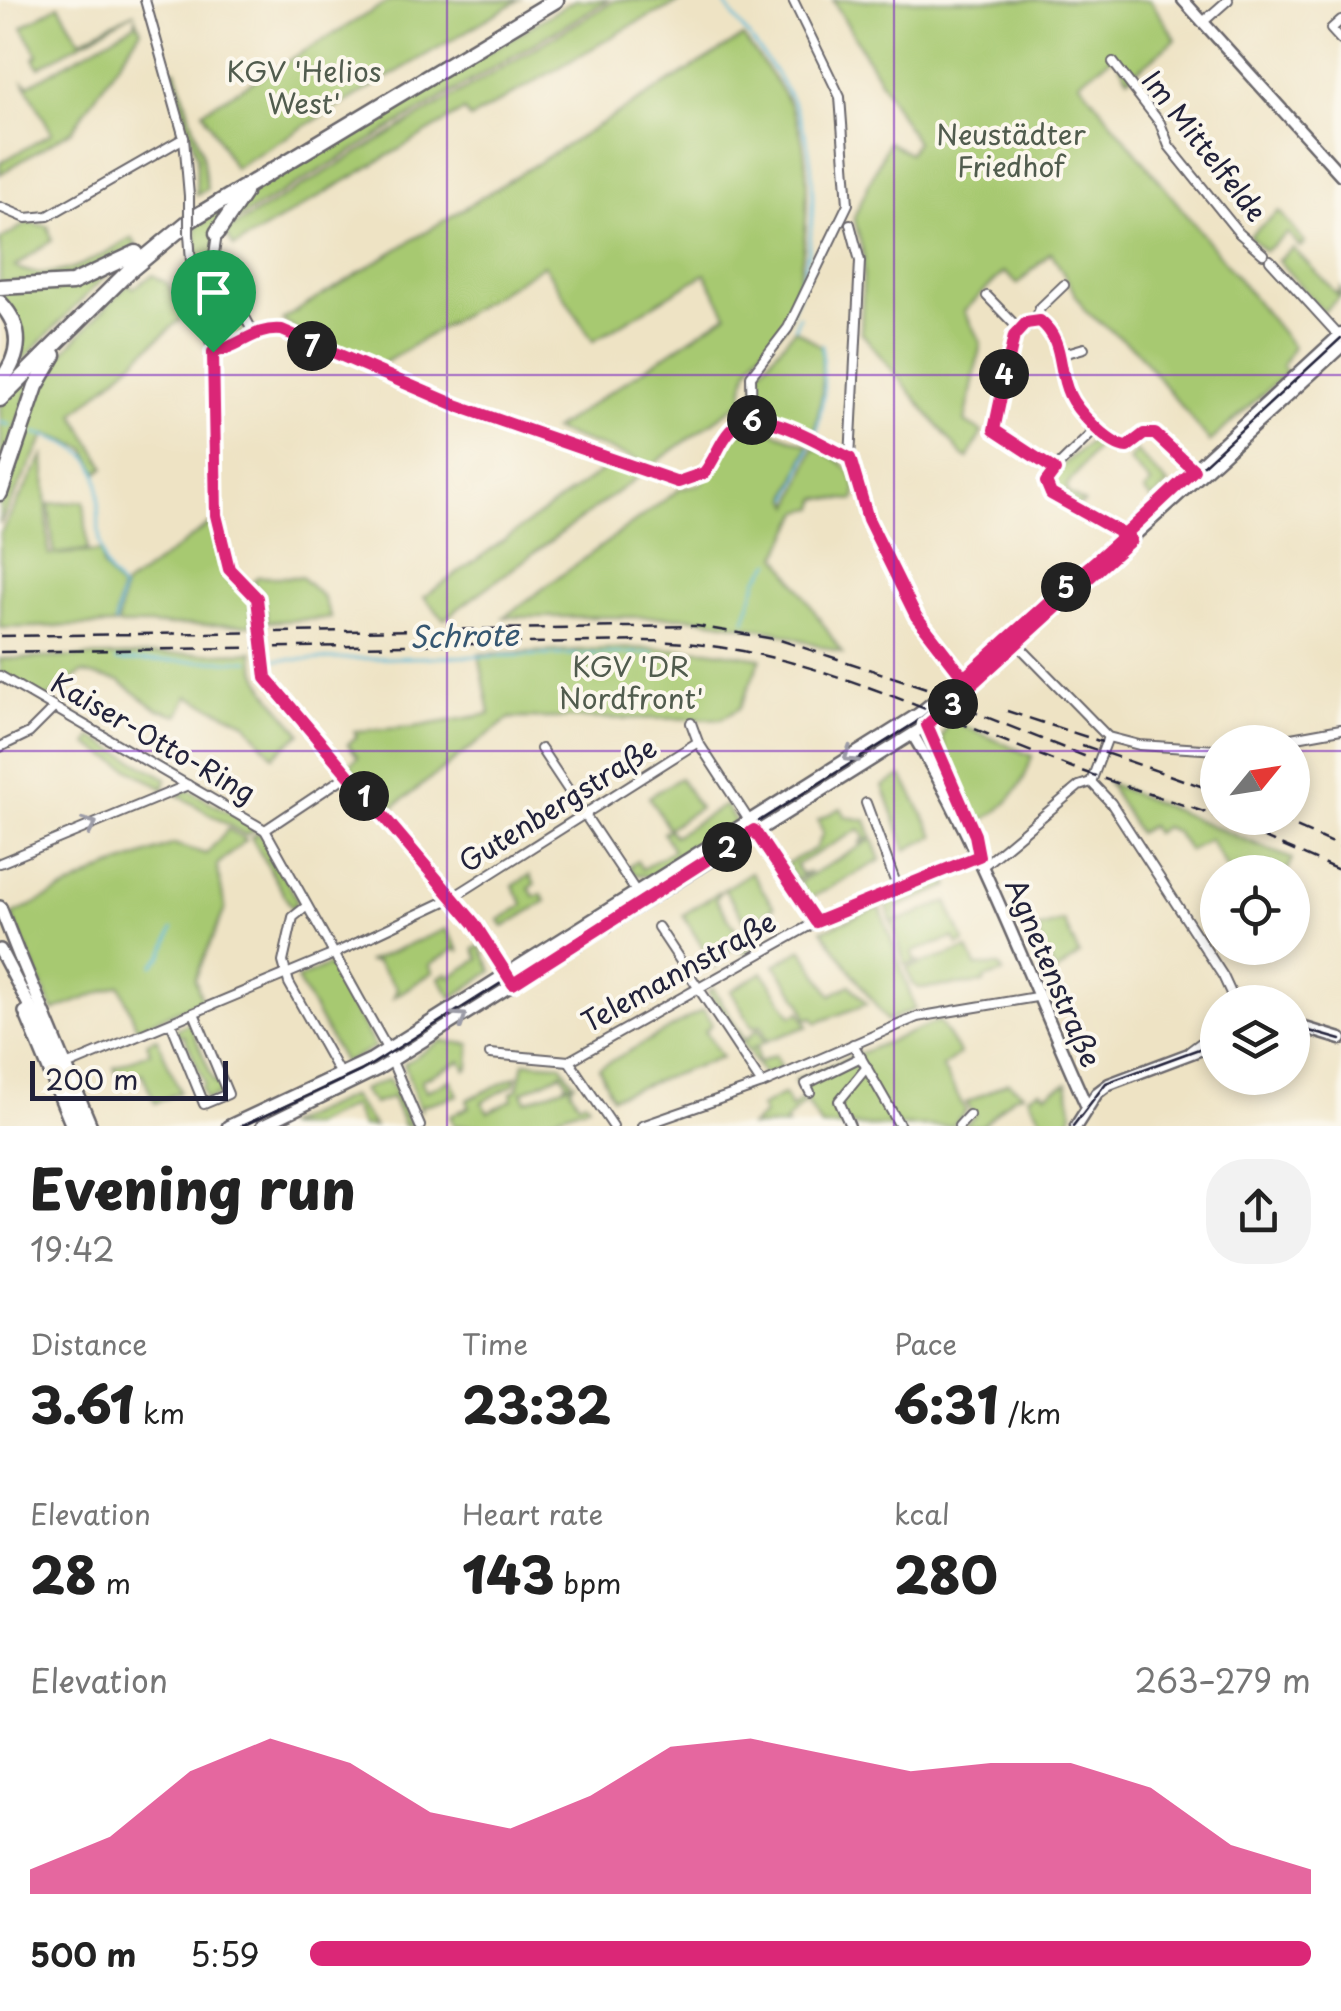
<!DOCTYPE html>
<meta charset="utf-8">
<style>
body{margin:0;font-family:"Playpen Sans",sans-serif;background:#f2f2f2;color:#222;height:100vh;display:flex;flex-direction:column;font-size:38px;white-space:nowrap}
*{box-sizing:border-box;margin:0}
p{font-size:32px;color:#767676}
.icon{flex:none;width:55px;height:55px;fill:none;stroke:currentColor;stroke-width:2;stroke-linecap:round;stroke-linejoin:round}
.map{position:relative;height:1126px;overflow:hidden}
.side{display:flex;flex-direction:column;background:#fff;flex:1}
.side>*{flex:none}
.needle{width:65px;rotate:60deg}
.fabs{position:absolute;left:1200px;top:725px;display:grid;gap:20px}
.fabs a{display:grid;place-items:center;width:110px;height:110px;border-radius:50%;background:#fff;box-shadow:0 5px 15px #0003;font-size:50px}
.scale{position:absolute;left:30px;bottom:25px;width:198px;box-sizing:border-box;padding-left:10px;border:5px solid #22223b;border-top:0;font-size:28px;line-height:35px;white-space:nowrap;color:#22223b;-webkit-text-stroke:8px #fbf7ec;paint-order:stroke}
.pin{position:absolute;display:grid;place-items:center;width:85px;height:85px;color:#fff;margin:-102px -42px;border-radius:50% 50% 50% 0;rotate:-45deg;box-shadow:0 0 10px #0007}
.pin .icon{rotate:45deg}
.km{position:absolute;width:50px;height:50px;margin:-25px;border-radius:50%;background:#222;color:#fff;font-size:28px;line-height:50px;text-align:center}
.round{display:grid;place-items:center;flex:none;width:105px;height:105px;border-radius:40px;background:#f2f2f2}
.head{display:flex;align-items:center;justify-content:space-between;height:170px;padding:0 30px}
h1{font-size:55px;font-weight:800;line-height:75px}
.metrics{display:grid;grid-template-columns:repeat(3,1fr);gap:15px;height:170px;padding:10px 30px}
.metrics div{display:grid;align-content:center}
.metrics b{font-size:50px;font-weight:800}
.metrics small{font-size:28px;font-weight:400}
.metrics p{font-size:28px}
.chart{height:280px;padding:20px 30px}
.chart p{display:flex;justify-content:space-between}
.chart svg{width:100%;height:180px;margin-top:10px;fill:#db2777;opacity:.7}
ul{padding:0 30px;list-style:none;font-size:32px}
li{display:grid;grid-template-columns:160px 120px 1fr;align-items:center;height:75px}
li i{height:25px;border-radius:12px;background:#db2777}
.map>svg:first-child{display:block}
.green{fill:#a7c971;stroke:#647656;stroke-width:2.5}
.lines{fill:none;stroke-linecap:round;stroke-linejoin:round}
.stream{stroke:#5bb9d9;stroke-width:2.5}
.street-casing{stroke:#69666b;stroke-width:12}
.secondary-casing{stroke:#69666b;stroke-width:15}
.primary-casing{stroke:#69666b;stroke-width:16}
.highway-casing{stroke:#69666b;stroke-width:19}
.street{stroke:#fff;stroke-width:8}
.secondary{stroke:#fff;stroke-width:10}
.primary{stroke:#fff;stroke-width:11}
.highway{stroke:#fff;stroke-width:14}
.tram{stroke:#22223b;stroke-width:2.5}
.rail{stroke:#22223b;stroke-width:2.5;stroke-dasharray:15 8;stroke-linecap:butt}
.street-bridge-casing{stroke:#69666b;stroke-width:12;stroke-linecap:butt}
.street-bridge{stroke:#fff;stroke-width:8}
.oneway{stroke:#9c9ca7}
.route-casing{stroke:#fff;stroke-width:20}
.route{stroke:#db2777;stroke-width:12}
.grid{fill:none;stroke:#7b2cbf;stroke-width:2.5;stroke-opacity:0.55}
.labels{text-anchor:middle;stroke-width:8;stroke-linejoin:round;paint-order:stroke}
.park-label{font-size:28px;fill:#515c4e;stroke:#fbf7ec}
.street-label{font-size:28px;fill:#22223b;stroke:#fbf7ec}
.water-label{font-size:30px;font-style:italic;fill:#365772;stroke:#fbf7ec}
</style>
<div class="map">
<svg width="1341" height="1126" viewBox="0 0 1341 1126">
<rect width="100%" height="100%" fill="#fbf7ec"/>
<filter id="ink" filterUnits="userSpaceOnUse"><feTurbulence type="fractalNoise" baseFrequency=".01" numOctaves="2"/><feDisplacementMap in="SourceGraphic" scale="20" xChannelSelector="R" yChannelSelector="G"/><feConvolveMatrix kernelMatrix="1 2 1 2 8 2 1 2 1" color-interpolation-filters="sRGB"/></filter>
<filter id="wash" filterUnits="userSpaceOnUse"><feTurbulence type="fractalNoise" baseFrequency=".0048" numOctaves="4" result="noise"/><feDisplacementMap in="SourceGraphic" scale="40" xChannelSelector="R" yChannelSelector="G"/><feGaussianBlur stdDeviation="2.25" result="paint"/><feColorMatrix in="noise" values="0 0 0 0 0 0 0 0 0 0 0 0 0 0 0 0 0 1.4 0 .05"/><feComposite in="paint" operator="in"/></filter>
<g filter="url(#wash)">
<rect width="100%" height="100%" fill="#eee3c4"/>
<g class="green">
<polygon points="391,0 519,0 234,168 203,111"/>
<polygon points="575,0 608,0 221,229 251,192"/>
<polygon points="616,0 684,0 636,23 470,119 464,111 234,247 225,232"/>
<polygon points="833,0 1150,0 1176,39 1128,78 1114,56 1079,81 1293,347 1282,366 1287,372 1210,442 1135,349 1085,311 1051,252 1018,284 1004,272 964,311 981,343 965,422 982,432 968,459 962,455 861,332 864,257 854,217 888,142 909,153 916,142"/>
<polygon points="59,5 80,40 135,12 39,67 34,58 38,55 22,27"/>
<polygon points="136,18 141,30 72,130 0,174 0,163 52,133 24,82 29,85 135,24"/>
<path d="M 743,37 C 763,64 785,90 797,121 C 815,171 806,276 786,325 C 783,331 775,337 770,341 C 752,357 743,375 743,400 L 652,465 L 553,430 L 727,314 L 705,274 L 593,341 L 544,265 L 379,366 L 311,341 L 282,320 Z"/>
<polygon points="172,69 176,70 202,153 207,189 196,195 197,157"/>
<path d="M 230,202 C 219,223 204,285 219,306 C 226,316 238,317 245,326 L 245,333 L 231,341 L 219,338 L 198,267 L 196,227 Z"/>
<polygon points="1279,211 1305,243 1300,247 1288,233 1265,251 1249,236"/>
<path d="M 27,223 L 48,226 L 52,240 L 15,267 C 55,286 97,258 131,238 L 137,245 L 73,278 L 0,283 L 0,240 Z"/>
<polygon points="1293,248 1338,295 1341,286 1341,296 1323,312 1278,260"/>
<polygon points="153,275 168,284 183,317 74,414 105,467 98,473 85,448 46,434 0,524 0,502 37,396 53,363 128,284 133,288"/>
<polygon points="105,276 20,363 19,362 0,290"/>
<polygon points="795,329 822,347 822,394 814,436 755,405 756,376"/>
<polygon points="37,368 2,469 0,406"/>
<path d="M 755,425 L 809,445 L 788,498 L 792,505 L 814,447 C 837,457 861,472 855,500 L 818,498 L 816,508 L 801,511 L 778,556 L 842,653 L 774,631 L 687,617 L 504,617 L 680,489 L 701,484 L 734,436 Z"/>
<polygon points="1099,435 1114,446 1114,447 1103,439 1067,486 1068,493 1084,503 1078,507 1053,490 1051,480 1067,461"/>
<polygon points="1136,451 1168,485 1152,500 1144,491 1151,484 1129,461"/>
<polygon points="44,455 49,555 101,551 103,567 121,590 114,625 0,628 0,534"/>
<polygon points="614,462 643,473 444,619 424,597"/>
<polygon points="84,501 88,550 54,554 49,504"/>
<polygon points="211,523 224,576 251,599 252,625 117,625 124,587"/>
<polygon points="257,577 301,577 323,597 331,618 267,622 264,599 253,582"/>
<polygon points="629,648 708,650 761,658 740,708 721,719 510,718 388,811 349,765 358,757 348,744 357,736 354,731 414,727 490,714 479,654"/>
<path d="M 253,652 C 254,684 281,708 301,733 L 273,756 L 245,722 L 188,696 L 179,715 L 157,709 L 119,681 L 82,673 L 45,700 L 0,673 L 0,659 Z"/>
<path d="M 950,720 L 1032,756 C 1024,785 1009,808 981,821 L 975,817 L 941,738 Z"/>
<polygon points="92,737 166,778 164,789 88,745"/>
<polygon points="902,776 935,836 906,850 883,786"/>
<polygon points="680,778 699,808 668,828 649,797"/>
<polygon points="1108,783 1292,859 1287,872 1269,872 1265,866 1254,872 1229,872 1209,839 1189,851 1175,831 1164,827 1155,833 1150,826 1138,833"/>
<polygon points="189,790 247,823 256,829 245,835 178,795"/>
<polygon points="725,805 736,822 649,877 634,874 629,866 637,861 642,869 673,850 663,833 669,829 674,836"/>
<polygon points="841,808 846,817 866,820 872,837 859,844 865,837 860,829 796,865 800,874 810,872 796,880 786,864 816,848 823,833 818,820"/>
<polygon points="228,829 246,840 217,865 225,909 195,979 202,1000 137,1028 120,985 53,1011 12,915 106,869 174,844 206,854"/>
<polygon points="259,833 297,899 293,910 251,837"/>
<polygon points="873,839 881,860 809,899 799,882"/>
<polygon points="751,872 774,907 748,925 724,889"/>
<polygon points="530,875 535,884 529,889 535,897 541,894 546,901 504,927 499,920 524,905 513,886"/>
<polygon points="946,878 949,886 895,908 898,919 891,922 886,902"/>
<polygon points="722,890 716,899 748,948 758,946 746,953 734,948 714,961 716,970 683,915"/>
<polygon points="947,902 965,943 958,945 954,938 912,952 915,962 920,961 905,965 892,923"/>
<polygon points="880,907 915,1009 887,1021 822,930"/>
<polygon points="1064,921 1079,955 1055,973 1037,929"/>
<polygon points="446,929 460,952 455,949 429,965 433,972 394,997 397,988 376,962 367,962"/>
<polygon points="480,946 492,971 452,998 439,978 447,973 450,977 479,959 474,949"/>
<polygon points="802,949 831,995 850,985 867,1004 816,1023 813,1017 807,1019 801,1002 775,965"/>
<polygon points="968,949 976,966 1000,966 1003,973 984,979 984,983 919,988 912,984 907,968"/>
<polygon points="329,965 375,1047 344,1063 297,979"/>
<polygon points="763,972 792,1016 800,1012 808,1026 767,1041 761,1025 752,1027 731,991"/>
<polygon points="713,988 745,1041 758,1028 765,1042 749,1050 757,1048 758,1063 775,1055 781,1068 764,1075 708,992"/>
<polygon points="703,1010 712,1024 705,1031 722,1057 612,1097 599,1068"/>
<polygon points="193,1021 192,1029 214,1082 218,1080 223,1093 206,1100 201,1087 205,1084 184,1035 179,1036 176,1029"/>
<polygon points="939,1021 960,1054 942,1067 966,1111 952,1126 821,1126 794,1080"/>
<polygon points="157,1038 180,1092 155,1103 142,1073 120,1082 114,1067 150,1052 147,1042"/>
<polygon points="441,1041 470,1044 469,1067 466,1070 461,1061 421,1080 426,1091 451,1080 458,1095 421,1106 421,1112 404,1064"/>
<polygon points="524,1062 561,1064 573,1082 563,1087 567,1082 562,1073 522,1092 526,1101 574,1083 570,1089 579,1103 585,1100 589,1105 528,1126 454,1126 450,1116 469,1107 467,1100 517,1076 515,1084 482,1102 488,1112 513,1099 511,1093 518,1089"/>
<polygon points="389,1079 411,1126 404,1126 392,1097 374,1104 362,1090"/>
<polygon points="1008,1082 1023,1093 1012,1097 982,1126 964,1126 975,1115 966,1103"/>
<polygon points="1067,1083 1073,1113 1065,1126 1046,1126 1028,1096 1040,1090 1046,1094"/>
<polygon points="784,1094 791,1108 800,1100 804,1103 785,1122 788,1125 750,1126 764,1115 760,1107"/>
<polygon points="351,1096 374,1126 361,1126 352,1106 311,1126 283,1126"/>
</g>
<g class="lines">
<g class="stream">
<path d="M 722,0 C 747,37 782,74 799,116 C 822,172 814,259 790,313"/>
<polyline points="795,327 799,316"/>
<polyline points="0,422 9,425"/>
<path d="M 36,433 C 130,457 85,494 104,563 C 107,574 117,581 122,590 L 115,623"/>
<polyline points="816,435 824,393 822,345"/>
<polyline points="790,499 810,447"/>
<polyline points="745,620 758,578 772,562"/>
<polyline points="274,660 655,653"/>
<polyline points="116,661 249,661"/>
<polyline points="153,965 163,955 173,929"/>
</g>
</g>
</g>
<g filter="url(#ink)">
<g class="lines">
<defs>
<g id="street">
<polyline points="145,0 184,138 189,196"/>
<polyline points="1341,20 1331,29 1341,40"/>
<polyline points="1203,22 1228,0"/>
<polyline points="1113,62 1160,123 1169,146 1239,233 1263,254"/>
<polyline points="0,207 26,218 48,216 184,138"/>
<polyline points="850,224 860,261 850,459 868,519 916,616 965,679"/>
<polyline points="189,234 192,275 213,352 213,477 219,527 230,570 257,598 265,676 475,923 513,984"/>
<polyline points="217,234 213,261 219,300 246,319 253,332"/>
<polyline points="1270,260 1341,338"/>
<polyline points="987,296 1019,329"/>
<polyline points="1036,320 1040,308 1064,285"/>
<path d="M 213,352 C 240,347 254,327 282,330 L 458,406 L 678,481 L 702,475 C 715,462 719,441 733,429 C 757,407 825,444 850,459"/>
<polyline points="1060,355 1084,348"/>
<polyline points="752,420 751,376 788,328 848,204 840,97 793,0"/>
<polyline points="1055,469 1098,427"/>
<path d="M 1126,536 L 1051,494 L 1046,482 L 1055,469 L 994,430 L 1013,338 L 1036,320 C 1068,332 1056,371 1069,396 C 1078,412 1109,446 1127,447 L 1153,433 L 1194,470"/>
<polyline points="1018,645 1108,737 1139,745 1218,750"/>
<polyline points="0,676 265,830 384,1043 420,1126"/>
<polyline points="691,723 698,742 750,822"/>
<polyline points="1269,742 1341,729"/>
<polyline points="0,747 29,733 54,708"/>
<polyline points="541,749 637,893"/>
<polyline points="1091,782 1111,803 1223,976 1235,1002"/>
<polyline points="866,803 898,889"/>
<polyline points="265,830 346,776"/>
<polyline points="754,830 816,922"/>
<polyline points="0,863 188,785"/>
<polyline points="983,866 1079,786 1091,782 1108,737"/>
<polyline points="307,906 293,917 283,962 289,983 341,1076"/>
<polyline points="658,927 762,1084"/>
<polyline points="171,1023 204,1104 228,1094 194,1013"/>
<polyline points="853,1044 900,1126"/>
<polyline points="1190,1051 1218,1030"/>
<polyline points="490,1054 569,1061"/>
<polyline points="569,1061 816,922 979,856"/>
<polyline points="569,1061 613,1126"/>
<polyline points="66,1066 327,957 452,898 698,742"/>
<polyline points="810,1092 806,1084 861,1057"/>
<polyline points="642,1126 762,1084 917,1017 1036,997"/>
<polyline points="850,1126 839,1101 867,1067"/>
<polyline points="959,1126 969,1115"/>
</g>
<g id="secondary">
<polyline points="1183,0 1341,175"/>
<polyline points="927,725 968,817 978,850"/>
<path d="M 913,735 C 984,852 1030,982 1087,1107"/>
<polyline points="1292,1024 1341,1039"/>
<polyline points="228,1126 371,1059 918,714 1011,638 1341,334"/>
<polyline points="262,1126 377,1070 927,725 1341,347"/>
<polyline points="1076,1126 1097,1093 1109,1084 1218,1043"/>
</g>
<g id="primary">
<polyline points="0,907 21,960"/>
<polyline points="0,950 40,1026 80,1122"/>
<polyline points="20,955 91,1126"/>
<polyline points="25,1012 72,1126"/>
</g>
<g id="highway">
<polyline points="217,233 244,193"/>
<polyline points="0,287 72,283 136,253"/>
<path d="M 0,303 C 24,328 21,356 0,382"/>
<polyline points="0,399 128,272 192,219 556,0"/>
<polyline points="0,493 36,386 54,355"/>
</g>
</defs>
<use href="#street" class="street-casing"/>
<use href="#secondary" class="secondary-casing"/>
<use href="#primary" class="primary-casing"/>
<use href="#highway" class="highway-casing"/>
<use href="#street" class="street"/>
<use href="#secondary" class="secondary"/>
<use href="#primary" class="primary"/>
<use href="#highway" class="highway"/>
<g class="tram">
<polyline points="1292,1026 1341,1040"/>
<polyline points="242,1126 361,1071 915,723 972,678 1341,338"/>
<polyline points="1073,1126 1106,1083 1218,1042"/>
</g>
<g class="rail">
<polyline points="0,636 697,626 780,640 978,705"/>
<path d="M 0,652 L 646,641 C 791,643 912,706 1045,757 C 1101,780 1160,796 1218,817"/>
<polyline points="964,708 1094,760"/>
<polyline points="1007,711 1102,742"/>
<polyline points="1082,745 1218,792"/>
<polyline points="1218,818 1341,871"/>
<polyline points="1276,818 1341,847"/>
</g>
<defs>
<polyline id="street-bridge" points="189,234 189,196"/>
</defs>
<use href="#street-bridge" class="street-bridge-casing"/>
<use href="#street-bridge" class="street-bridge"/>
</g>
<defs><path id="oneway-chevron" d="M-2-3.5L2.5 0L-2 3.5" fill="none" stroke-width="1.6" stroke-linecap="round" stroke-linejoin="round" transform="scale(2.5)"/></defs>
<g class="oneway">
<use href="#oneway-chevron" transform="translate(850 756) rotate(148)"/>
<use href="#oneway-chevron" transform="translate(90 825) rotate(-23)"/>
<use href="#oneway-chevron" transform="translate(460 1018) rotate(-33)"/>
</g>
</g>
<g class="lines" filter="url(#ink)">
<defs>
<path id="route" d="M 213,352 L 216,515 L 229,569 L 257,598 L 266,678 L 474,923 L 513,984 L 754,830 L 816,922 L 979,856 L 975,835 L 927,725 L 1131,540 C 1128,538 1124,535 1121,533 L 1051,494 L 1046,482 L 1055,470 L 994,430 L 1014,336 L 1026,323 L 1040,321 C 1065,341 1057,368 1069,394 C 1076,410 1109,446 1127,447 L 1144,434 L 1155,434 L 1194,470 C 1154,507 1115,546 1073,580 L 964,678 L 916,616 L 868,519 L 850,458 L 842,454 C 814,441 757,402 730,431 C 719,443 715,460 704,473 L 678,482 L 458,406 L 282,330 C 254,327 241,347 213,352"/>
</defs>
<use href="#route" class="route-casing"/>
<use href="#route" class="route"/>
</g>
<path class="grid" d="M 447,0 L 447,1126M 894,0 L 894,1126M 0,375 L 1341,375M 0,751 L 1218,751M 1292,751 L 1341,751"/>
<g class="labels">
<g class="park-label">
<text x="304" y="82">KGV 'Helios<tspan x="304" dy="32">West'</tspan></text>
<text x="1011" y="145">Neustädter<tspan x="1011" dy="32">Friedhof</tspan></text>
<text x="631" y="677">KGV 'DR<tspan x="631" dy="32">Nordfront'</tspan></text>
</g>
<g class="street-label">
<text transform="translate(1204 146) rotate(52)" y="10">Im Mittelfelde</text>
<text transform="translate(153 738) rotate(30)" y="10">Kaiser-Otto-Ring</text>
<text transform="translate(558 805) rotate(-32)" y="10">Gutenbergstraße</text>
<text transform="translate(679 972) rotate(-29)" y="10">Telemannstraße</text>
<text transform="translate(1053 973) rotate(67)" y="10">Agnetenstraße</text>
</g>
<g class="water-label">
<text transform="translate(464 637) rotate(-1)" y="10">Schrote</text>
</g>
</g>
</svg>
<div class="fabs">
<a><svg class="needle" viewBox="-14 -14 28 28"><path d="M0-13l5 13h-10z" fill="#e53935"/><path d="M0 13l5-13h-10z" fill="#767676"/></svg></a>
<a><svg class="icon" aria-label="locate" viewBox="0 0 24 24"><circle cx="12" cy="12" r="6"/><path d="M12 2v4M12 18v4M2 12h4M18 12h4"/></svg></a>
<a><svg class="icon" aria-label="layers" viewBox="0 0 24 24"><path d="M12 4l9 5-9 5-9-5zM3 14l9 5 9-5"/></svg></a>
</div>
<div class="scale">200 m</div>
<div class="pin" style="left:213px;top:352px;background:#1e9e55"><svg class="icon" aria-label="arrive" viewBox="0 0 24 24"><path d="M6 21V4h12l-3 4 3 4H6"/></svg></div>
<b class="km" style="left:364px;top:796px">1</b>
<b class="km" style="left:727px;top:847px">2</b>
<b class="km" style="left:953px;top:704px">3</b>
<b class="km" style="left:1004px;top:374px">4</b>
<b class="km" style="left:1066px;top:587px">5</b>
<b class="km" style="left:752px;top:420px">6</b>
<b class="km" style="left:312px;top:346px">7</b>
</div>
<section class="side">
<div class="head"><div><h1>Evening run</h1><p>19:42</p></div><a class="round"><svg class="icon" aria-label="share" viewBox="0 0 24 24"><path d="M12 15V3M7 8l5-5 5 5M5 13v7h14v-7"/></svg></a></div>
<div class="metrics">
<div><p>Distance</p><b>3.61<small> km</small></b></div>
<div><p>Time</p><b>23:32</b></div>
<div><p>Pace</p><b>6:31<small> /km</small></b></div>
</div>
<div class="metrics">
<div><p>Elevation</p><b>28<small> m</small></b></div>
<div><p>Heart rate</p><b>143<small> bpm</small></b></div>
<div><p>kcal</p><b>280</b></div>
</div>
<div class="chart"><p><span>Elevation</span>263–279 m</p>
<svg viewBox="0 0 160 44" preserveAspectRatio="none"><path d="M0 44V38L10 30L20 14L30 6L40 12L50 24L60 28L70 20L80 8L90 6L100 10L110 14L120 12L130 12L140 18L150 32L160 38V44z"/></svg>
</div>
<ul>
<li><b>500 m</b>5:59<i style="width:100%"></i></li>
</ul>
</section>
